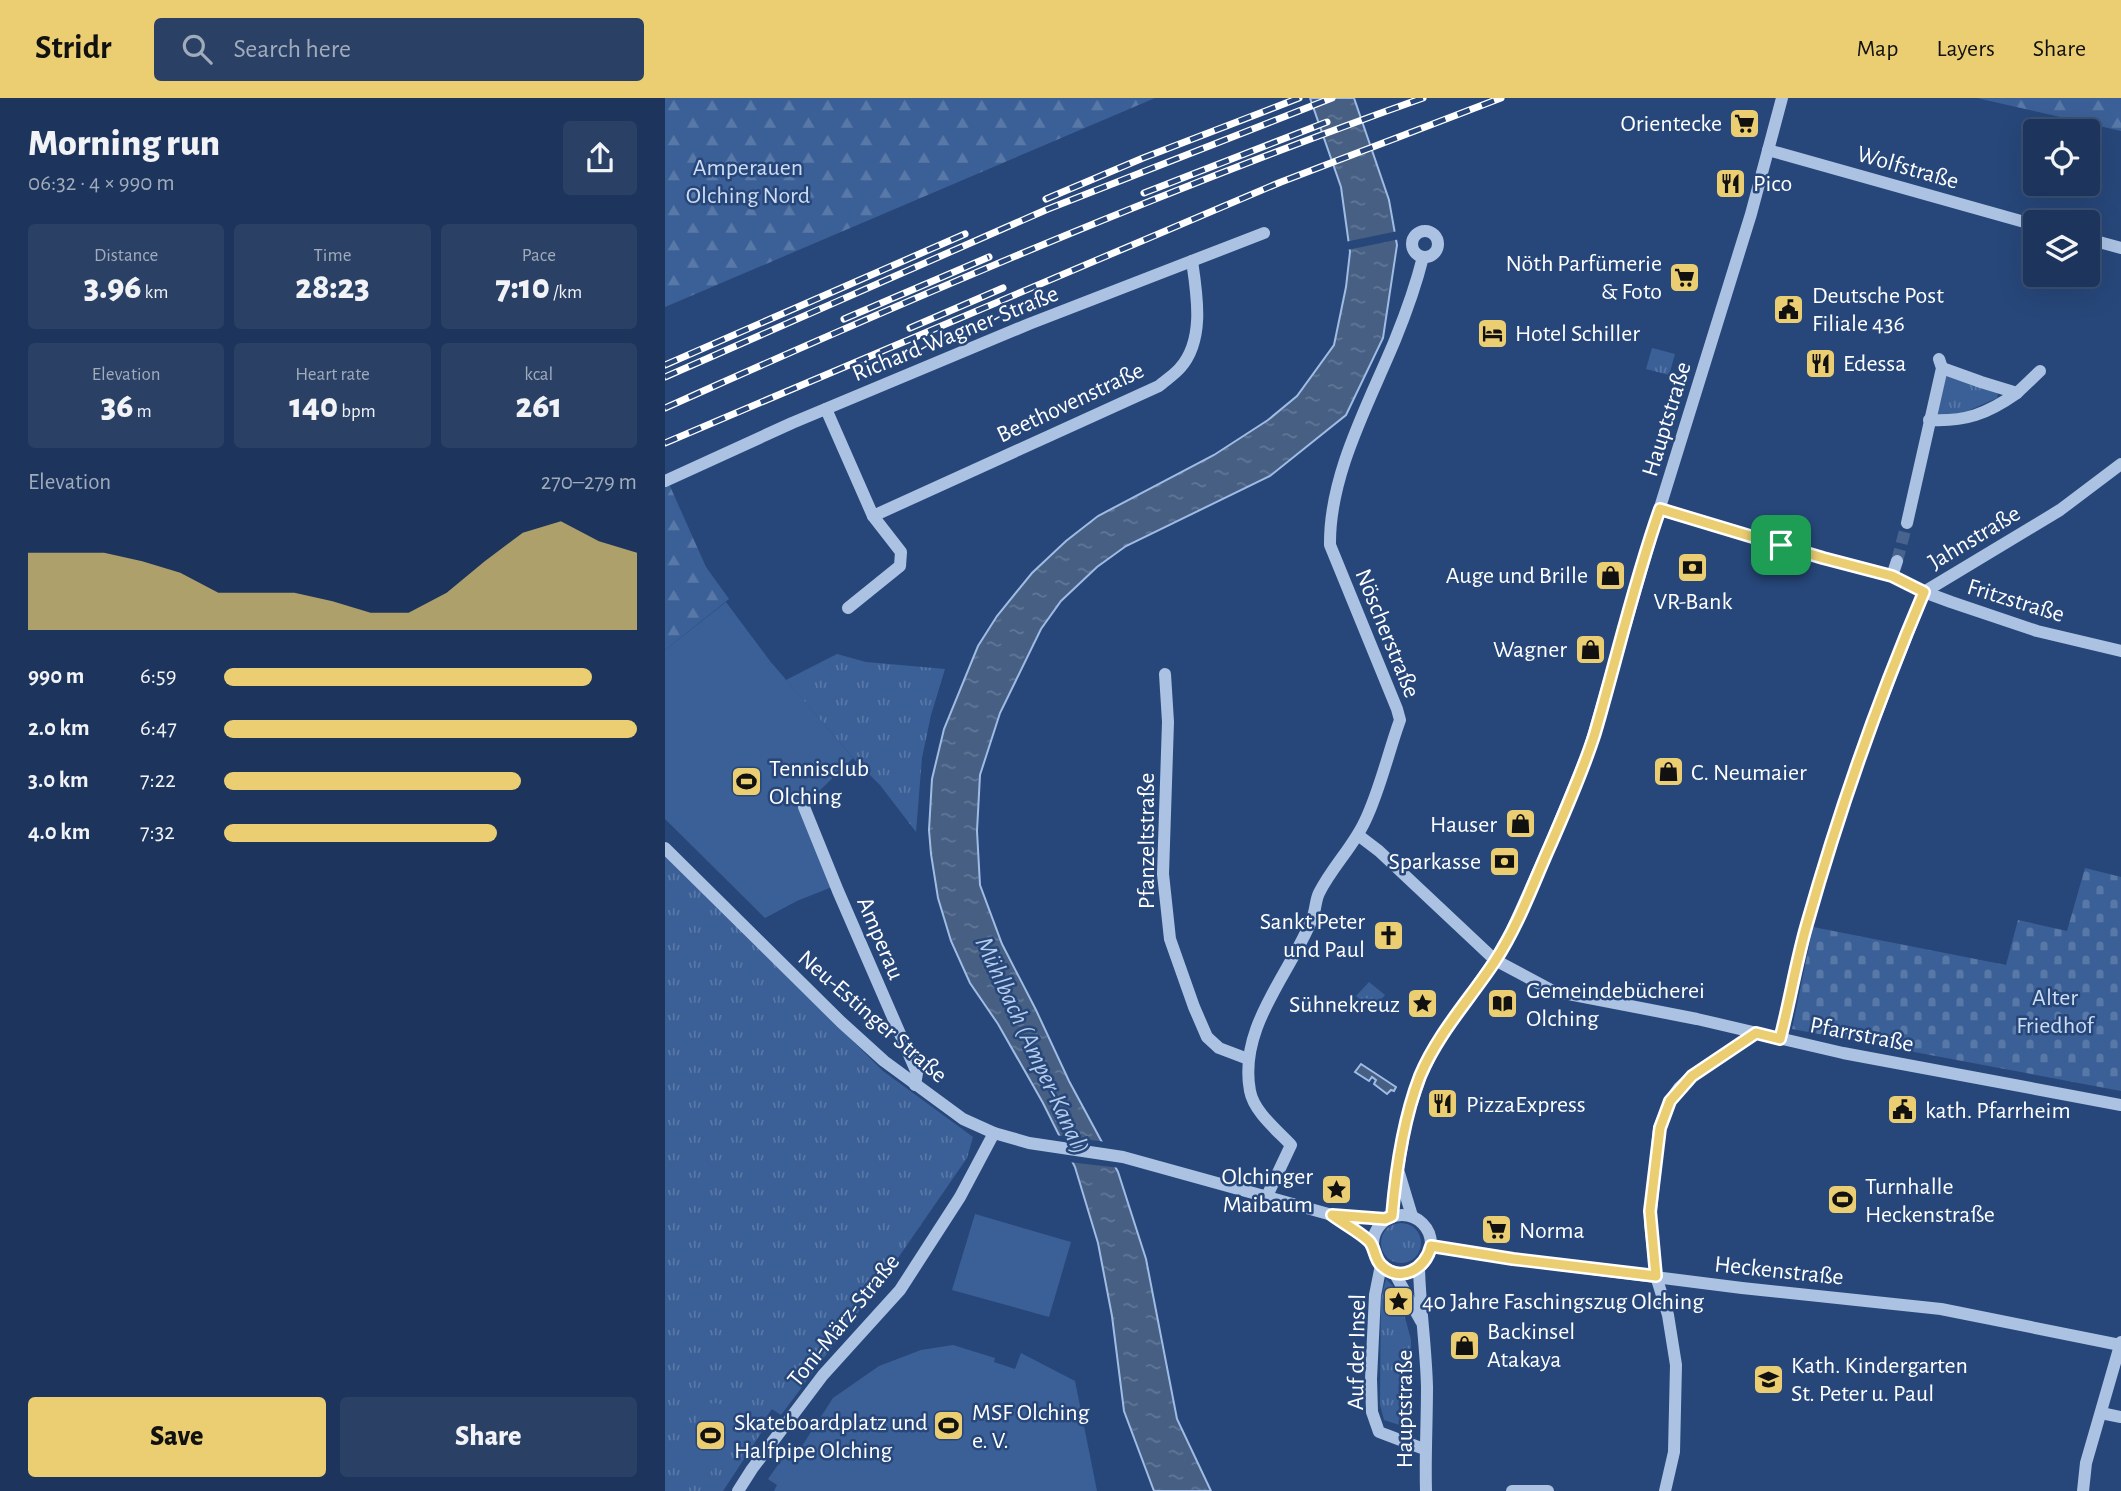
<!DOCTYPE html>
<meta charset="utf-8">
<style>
body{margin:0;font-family:"Alegreya Sans",sans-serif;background:#2a4065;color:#f1f3f6;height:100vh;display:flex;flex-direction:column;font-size:26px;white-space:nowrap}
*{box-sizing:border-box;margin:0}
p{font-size:23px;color:#a0abbb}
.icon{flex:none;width:38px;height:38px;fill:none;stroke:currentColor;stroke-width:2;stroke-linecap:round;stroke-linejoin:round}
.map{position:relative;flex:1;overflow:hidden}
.drawer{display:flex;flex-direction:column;background:#1d355c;width:665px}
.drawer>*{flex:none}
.controls{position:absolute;left:1358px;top:21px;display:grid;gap:14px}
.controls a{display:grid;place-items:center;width:77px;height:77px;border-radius:7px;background:#1d355c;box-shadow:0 7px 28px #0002,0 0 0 2px #3b5072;font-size:35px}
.pin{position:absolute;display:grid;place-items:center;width:60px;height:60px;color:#fff;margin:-30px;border-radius:14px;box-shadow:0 4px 10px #0006}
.round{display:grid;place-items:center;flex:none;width:74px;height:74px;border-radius:7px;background:#2a4065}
.overview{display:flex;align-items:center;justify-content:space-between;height:119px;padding:0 28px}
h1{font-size:38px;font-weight:800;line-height:52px}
.stats{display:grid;grid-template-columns:repeat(3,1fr);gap:10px;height:119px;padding:7px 28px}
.stats div{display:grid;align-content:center;border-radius:7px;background:#2a4065;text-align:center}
.stats b{font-size:35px;font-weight:800}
.stats small{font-size:19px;font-weight:400}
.stats p{font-size:19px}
.chart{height:196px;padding:14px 28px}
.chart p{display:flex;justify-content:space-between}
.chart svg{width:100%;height:126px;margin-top:7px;fill:#ebce71;opacity:.7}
.cta{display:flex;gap:14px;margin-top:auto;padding:14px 28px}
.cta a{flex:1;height:80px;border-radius:7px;background:#ebce71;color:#111;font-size:28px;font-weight:800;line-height:80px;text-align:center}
.cta a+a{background:#2a4065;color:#f1f3f6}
ul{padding:0 28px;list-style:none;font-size:23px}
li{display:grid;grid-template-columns:112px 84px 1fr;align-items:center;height:52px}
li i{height:18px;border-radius:9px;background:#ebce71}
header{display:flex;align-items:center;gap:42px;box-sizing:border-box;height:98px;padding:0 35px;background:#ebce71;color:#111}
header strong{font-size:33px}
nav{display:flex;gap:38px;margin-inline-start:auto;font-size:24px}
.search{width:490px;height:63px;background:#2a4065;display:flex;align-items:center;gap:18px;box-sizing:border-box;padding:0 24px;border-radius:7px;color:#a0abbb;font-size:26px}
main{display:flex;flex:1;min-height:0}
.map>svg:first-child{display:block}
.grass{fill:url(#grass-tufts)}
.forest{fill:url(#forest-firs)}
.cemetery{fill:url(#cemetery-stones)}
.garden{fill:#3b6097}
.water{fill:url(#water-ripples);stroke:#a0bce4;stroke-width:2}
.pier{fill:#27477a}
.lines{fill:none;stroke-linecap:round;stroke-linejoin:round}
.minor-tunnel{stroke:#47638e;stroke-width:12;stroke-dasharray:12 6;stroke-linecap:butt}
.minor{stroke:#abc2e3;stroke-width:12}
.rail-casing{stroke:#fff;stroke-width:7}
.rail{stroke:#27477a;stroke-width:4.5;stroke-dasharray:13;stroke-linecap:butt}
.route-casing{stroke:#fff;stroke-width:14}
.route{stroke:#ebce71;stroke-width:9}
.labels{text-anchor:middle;stroke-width:5;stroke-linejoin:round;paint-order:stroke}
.poi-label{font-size:24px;fill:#fff;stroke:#27477a;text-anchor:start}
.park-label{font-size:24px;fill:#cdddf3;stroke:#27477a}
.street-label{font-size:24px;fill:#fff;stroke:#27477a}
.water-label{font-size:26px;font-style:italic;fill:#b6cceb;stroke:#27477a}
</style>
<header>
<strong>Stridr</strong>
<div class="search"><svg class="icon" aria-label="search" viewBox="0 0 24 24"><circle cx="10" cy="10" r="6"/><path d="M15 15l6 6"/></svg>Search here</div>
<nav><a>Map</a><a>Layers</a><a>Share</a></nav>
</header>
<main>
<section class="drawer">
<div class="overview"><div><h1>Morning run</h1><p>06:32 · 4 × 990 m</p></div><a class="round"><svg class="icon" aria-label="share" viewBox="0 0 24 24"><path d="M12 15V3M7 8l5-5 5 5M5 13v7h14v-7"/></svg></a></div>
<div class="stats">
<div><p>Distance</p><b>3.96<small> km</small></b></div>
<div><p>Time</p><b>28:23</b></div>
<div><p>Pace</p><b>7:10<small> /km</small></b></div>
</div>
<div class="stats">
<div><p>Elevation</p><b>36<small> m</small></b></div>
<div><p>Heart rate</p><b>140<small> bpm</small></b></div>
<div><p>kcal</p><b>261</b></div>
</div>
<div class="chart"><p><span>Elevation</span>270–279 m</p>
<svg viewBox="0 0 160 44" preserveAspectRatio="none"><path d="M0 44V17L10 17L20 17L30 20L40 24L50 31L60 31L70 31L80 34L90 38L100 38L110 31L120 20L130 10L140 6L150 13L160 17V44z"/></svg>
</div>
<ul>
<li><b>990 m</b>6:59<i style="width:89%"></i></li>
<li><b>2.0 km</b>6:47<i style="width:100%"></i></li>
<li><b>3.0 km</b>7:22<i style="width:72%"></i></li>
<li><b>4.0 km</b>7:32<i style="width:66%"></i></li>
</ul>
<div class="cta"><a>Save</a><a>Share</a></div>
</section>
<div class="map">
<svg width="1456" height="1393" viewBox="0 0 1456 1393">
<defs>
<pattern id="grass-tufts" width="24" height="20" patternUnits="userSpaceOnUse" patternTransform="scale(1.75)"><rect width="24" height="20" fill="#3b6097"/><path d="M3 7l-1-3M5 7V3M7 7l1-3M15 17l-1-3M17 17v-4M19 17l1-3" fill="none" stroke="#5878a7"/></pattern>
<pattern id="forest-firs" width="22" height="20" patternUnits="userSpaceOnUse" patternTransform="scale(1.75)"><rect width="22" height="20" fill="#3b6097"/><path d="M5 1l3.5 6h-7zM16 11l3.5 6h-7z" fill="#5878a7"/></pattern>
<pattern id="cemetery-stones" width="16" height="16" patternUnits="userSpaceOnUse" patternTransform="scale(1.75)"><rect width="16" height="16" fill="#3b6097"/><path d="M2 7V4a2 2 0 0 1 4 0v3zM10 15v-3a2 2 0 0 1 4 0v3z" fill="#5878a7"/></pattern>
<pattern id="water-ripples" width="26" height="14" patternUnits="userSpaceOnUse" patternTransform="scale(1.75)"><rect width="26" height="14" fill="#465f83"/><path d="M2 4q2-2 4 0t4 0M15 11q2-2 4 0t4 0" fill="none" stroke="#627796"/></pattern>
</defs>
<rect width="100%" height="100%" fill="#27477a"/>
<g class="grass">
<polygon points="987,250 1010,256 1004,277 981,271"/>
<polygon points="1281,276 1329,290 1333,296 1332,300 1298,315 1271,318"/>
<polygon points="172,556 201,564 280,571 266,617 257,660 251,734 215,687 188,660 121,582"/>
<polygon points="0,757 218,973 308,1039 302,1060 224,1173 116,1317 107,1311 96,1326 100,1329 58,1393 0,1393"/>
<polygon points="704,884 720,897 707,912 691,898"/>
<circle cx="736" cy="1145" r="20"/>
<polygon points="721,1181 733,1193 746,1242 747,1331 719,1322 715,1306 716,1200"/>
</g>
<g class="forest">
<polygon points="0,0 490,0 0,209"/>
<polygon points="1312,0 1456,0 1456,33"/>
<polygon points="4,386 41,469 64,501 0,552 0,388"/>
</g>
<polygon class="cemetery" points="1420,770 1456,779 1456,993 1127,931 1148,829 1341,867 1353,822 1402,833"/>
<g class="garden">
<polygon points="61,504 105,563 188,660 138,709 167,789 132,803 100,820 0,721 0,552"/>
<polygon points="310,1116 406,1144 384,1219 287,1192"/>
<polygon points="288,1247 330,1260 329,1264 350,1271 356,1255 410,1283 432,1393 109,1393 112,1387 103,1381 120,1357 128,1362 168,1300 214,1268 256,1252"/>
<polygon points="51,1305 69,1311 81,1318 43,1378 11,1357 43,1306"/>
</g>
<g class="water">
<polygon points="645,0 689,0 724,102 732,147 718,240 681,317 605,378 461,448 432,469 396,503 376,531 335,615 315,677 312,733 315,787 337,846 371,912 404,983 453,1074 481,1161 512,1321 546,1393 489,1393 459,1313 447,1218 433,1145 410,1069 378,1005 333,926 305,885 286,843 273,800 266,756 264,732 267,681 279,631 313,548 332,518 367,475 401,443 433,418 549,357 603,322 632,298 669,247 681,189 685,154 676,89"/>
<polygon points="696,966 731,989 729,993 726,992 722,996 709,986 711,982 707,979 704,983 690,974"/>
</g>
<g class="pier">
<polygon points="733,133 735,141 682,152 680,144"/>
<polygon points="390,1037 441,1044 455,1070 404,1064"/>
</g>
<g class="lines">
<polyline class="minor-tunnel" points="1232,463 1242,425"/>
<g class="minor">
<polyline points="1103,52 1370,127"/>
<circle cx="760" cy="146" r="13"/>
<polyline points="1423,141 1456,150"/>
<polyline points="1352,295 1375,273"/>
<polyline points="161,311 208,418 236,454 235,468 183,510"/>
<path d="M 1264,322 C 1300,324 1322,316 1352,295 L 1316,284 L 1277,270"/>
<polyline points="0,383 127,325 364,226 599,135"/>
<polyline points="995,411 1158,460 1227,478 1259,494 1286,504 1372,533 1456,553"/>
<path d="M 208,418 L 494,288 C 501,282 510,276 515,270 C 540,242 532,197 527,163"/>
<polyline points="1242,425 1277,270 1274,261"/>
<polyline points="1227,478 1232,463"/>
<polyline points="500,576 503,624 498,776 505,841 529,909 542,939 554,950 583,961"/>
<polyline points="139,709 173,793 252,975 250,987"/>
<polyline points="693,737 714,753 830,862 888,893 1032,921 1178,955 1456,1007"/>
<polyline points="0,750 176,924 219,963 298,1021 329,1035 364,1045 458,1059 667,1117 720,1121"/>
<polyline points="1115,941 1141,830 1163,754 1196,655 1259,494 1395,412 1456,366"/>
<polyline points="734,1075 747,1118"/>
<path d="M 602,1098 L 626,1047 C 612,1032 589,1014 585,993 C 573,929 625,876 647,821 C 651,812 650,803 654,795 C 667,769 688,749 700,723 C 715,692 723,655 735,622 L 732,611 L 665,447 C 664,377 704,305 730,242 C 741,215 751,187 758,159"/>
<circle cx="737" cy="1146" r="29"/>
<polyline points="668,1117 707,1145"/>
<polyline points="727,1118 733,1070 742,1019 756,978 770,948 830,862 846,834 884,749 924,652 992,419 1086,116 1117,0"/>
<polyline points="766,1148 848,1161 1077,1190 1276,1211 1455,1247"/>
<polyline points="716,1167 710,1197 706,1281 707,1314 714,1334 759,1351"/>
<path d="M 754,1170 C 755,1210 761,1249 762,1289 C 762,1324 760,1358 761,1393"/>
<polyline points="729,1174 756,1223"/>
<polyline points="1436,1315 1456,1319"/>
<polyline points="73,1393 87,1371 158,1277 235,1192 295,1099 329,1035"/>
<polyline points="847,1393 883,1393"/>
<polyline points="1000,1393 1009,1354 1011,1267 1003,1217 991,1178 985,1125 994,1030 1005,1003 1014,990 1027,978 1091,935"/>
<polyline points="1418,1393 1421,1365 1456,1244"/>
</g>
<defs>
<g id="rail">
<polyline points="479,95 662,24"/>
<polyline points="381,101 478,60 634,0"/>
<polyline points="179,221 324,159"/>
<polyline points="245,230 338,190"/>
<polyline points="0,267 300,136"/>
<polyline points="0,279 383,111 667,0"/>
<path d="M 0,310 C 249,199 501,91 758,0"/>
<polyline points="0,345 616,84 836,0"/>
</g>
</defs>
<use href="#rail" class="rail-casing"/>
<use href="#rail" class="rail"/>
</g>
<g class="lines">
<defs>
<path id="route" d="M 995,411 L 1158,460 L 1227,478 L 1259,494 C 1213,602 1174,713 1142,826 C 1131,864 1125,903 1115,941 L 1091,935 L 1027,978 L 1005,1003 L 995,1030 L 985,1113 L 991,1178 L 848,1161 L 766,1148 C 761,1171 735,1186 716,1167 C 709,1160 710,1149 704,1143 C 693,1133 679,1126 667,1117 L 720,1121 L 727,1118 C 731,1071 738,1022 755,978 C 773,935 805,901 830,863 C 853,828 868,786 885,748 C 901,711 918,673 930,635 C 952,560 969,484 995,411 Z"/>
</defs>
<use href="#route" class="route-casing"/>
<use href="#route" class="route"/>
</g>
<defs>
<symbol id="supermarket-square" viewBox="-11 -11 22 22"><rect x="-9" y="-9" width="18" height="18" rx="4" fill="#ebce71" stroke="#27477a"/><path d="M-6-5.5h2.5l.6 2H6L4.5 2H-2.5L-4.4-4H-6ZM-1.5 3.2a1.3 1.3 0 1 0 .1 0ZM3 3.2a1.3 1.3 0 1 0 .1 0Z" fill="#111"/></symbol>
<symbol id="restaurant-square" viewBox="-11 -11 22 22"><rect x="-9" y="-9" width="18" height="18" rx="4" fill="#ebce71" stroke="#27477a"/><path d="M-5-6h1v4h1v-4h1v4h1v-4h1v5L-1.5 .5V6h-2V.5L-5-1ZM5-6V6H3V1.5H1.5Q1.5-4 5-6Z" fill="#111"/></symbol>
<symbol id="civic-square" viewBox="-11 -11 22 22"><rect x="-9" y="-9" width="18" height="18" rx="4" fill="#ebce71" stroke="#27477a"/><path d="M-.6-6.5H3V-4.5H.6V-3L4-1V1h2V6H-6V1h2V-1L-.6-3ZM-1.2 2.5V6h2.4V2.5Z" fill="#111"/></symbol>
<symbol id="hotel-square" viewBox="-11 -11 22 22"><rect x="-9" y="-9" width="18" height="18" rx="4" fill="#ebce71" stroke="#27477a"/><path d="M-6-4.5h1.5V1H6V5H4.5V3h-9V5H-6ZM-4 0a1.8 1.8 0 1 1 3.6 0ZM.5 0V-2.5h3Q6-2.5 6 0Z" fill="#111"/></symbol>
<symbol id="bank-square" viewBox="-11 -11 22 22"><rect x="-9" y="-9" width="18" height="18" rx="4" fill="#ebce71" stroke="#27477a"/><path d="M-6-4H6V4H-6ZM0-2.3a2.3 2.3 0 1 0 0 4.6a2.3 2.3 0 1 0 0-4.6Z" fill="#111"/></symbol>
<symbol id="shop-square" viewBox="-11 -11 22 22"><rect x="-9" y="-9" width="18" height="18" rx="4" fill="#ebce71" stroke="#27477a"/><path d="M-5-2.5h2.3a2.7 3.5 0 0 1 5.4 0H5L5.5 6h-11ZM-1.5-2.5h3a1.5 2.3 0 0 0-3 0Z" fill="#111"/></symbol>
<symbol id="stadium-square" viewBox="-11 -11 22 22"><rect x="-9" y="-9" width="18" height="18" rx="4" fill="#ebce71" stroke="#27477a"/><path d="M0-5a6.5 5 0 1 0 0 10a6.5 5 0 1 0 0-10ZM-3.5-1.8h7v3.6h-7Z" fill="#111"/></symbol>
<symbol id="church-square" viewBox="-11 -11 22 22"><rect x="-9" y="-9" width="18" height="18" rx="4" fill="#ebce71" stroke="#27477a"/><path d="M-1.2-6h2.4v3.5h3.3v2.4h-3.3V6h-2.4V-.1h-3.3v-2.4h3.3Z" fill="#111"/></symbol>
<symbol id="sight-square" viewBox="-11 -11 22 22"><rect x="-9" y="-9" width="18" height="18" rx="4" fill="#ebce71" stroke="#27477a"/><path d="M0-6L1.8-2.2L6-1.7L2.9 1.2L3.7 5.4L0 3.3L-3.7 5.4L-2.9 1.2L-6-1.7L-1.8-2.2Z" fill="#111"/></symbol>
<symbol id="library-square" viewBox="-11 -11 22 22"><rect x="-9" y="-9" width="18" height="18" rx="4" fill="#ebce71" stroke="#27477a"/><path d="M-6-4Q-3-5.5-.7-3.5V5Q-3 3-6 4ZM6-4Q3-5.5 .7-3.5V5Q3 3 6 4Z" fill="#111"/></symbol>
<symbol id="school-square" viewBox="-11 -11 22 22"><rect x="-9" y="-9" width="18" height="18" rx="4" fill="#ebce71" stroke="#27477a"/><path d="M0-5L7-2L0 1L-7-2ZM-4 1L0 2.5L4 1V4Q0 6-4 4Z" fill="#111"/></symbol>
</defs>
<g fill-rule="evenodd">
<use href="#supermarket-square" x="1062" y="8" width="35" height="35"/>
<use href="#restaurant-square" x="1048" y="68" width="35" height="35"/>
<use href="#supermarket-square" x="1002" y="162" width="35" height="35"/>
<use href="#civic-square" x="1106" y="194" width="35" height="35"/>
<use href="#hotel-square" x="810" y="218" width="35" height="35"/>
<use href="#restaurant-square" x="1138" y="248" width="35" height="35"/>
<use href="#bank-square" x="1010" y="452" width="35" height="35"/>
<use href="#shop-square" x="928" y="460" width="35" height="35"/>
<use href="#shop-square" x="908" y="534" width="35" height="35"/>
<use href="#shop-square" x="986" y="656" width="35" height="35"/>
<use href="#stadium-square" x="64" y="666" width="35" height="35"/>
<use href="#shop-square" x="838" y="708" width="35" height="35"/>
<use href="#bank-square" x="822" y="746" width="35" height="35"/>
<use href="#church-square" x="706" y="820" width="35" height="35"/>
<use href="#sight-square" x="740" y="888" width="35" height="35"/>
<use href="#library-square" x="820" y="888" width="35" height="35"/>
<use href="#restaurant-square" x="760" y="988" width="35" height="35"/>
<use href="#civic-square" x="1220" y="994" width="35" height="35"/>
<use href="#sight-square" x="654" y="1074" width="35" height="35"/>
<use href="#stadium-square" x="1160" y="1084" width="35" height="35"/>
<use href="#supermarket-square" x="814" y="1114" width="35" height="35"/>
<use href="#sight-square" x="716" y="1186" width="35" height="35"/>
<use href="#shop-square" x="782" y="1230" width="35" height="35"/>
<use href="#school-square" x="1086" y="1264" width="35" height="35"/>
<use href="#stadium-square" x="266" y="1310" width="35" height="35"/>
<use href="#stadium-square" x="28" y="1320" width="35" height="35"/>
</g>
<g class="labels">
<g class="poi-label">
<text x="1057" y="33" text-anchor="end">Orientecke</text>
<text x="1088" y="93">Pico</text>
<text x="997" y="173" text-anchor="end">Nöth Parfümerie<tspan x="997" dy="28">&amp; Foto</tspan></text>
<text x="1147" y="205">Deutsche Post<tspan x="1147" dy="28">Filiale 436</tspan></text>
<text x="850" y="243">Hotel Schiller</text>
<text x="1178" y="273">Edessa</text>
<text x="923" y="485" text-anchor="end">Auge und Brille</text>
<text x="1028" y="511" text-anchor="middle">VR-Bank</text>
<text x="902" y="559" text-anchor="end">Wagner</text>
<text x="104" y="678">Tennisclub<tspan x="104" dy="28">Olching</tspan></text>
<text x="1026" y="682">C. Neumaier</text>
<text x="832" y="734" text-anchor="end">Hauser</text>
<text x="816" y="771" text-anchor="end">Sparkasse</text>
<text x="700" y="831" text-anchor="end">Sankt Peter<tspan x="700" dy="28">und Paul</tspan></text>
<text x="861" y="900">Gemeindebücherei<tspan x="861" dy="28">Olching</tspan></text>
<text x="735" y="914" text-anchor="end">Sühnekreuz</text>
<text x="801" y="1014">PizzaExpress</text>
<text x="1260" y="1020">kath. Pfarrheim</text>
<text x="648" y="1086" text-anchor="end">Olchinger<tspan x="648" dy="28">Maibaum</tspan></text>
<text x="1200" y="1096">Turnhalle<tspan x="1200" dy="28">Heckenstraße</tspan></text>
<text x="854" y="1140">Norma</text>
<text x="757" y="1211">40 Jahre Faschingszug Olching</text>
<text x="822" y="1241">Backinsel<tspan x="822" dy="28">Atakaya</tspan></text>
<text x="1126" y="1275">Kath. Kindergarten<tspan x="1126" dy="28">St. Peter u. Paul</tspan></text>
<text x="307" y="1322">MSF Olching<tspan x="307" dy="28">e. V.</tspan></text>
<text x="69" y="1332">Skateboardplatz und<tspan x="69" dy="28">Halfpipe Olching</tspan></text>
</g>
<g class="park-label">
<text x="83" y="77">Amperauen<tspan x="83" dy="28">Olching Nord</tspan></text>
<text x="1390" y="907">Alter<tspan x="1390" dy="28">Friedhof</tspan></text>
</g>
<g class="street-label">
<text transform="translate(1243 69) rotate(16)" y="8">Wolfstraße</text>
<text transform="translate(290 235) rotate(-22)" y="8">Richard-Wagner-Straße</text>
<text transform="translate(405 304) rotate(-25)" y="8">Beethovenstraße</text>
<text transform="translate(1001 321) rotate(-73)" y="8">Hauptstraße</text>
<text transform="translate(1309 439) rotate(-31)" y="8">Jahnstraße</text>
<text transform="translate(1351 502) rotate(17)" y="8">Fritzstraße</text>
<text transform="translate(723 535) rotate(68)" y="8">Nöscherstraße</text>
<text transform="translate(481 743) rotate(-90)" y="8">Pfanzeltstraße</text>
<text transform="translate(216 840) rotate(67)" y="8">Amperau</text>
<text transform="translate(208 918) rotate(41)" y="8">Neu-Estinger Straße</text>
<text transform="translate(1197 936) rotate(11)" y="8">Pfarrstraße</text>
<text transform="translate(1114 1172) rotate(6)" y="8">Heckenstraße</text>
<text transform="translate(178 1222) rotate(-51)" y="8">Toni-März-Straße</text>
<text transform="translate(691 1254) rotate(-89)" y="8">Auf der Insel</text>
<text transform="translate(739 1311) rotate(-90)" y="8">Hauptstraße</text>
</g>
<g class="water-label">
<text transform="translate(368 947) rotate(65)" y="9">Mühlbach (Amper-Kanal)</text>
</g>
</g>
</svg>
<div class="controls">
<a><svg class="icon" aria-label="locate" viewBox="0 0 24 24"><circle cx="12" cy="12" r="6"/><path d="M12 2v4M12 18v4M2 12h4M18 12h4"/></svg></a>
<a><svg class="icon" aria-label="layers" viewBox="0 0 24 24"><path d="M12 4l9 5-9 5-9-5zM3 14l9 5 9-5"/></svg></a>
</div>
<div class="pin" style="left:1116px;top:447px;background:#1e9e55"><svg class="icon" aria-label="arrive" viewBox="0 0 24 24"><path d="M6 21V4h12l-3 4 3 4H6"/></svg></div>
</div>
</main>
